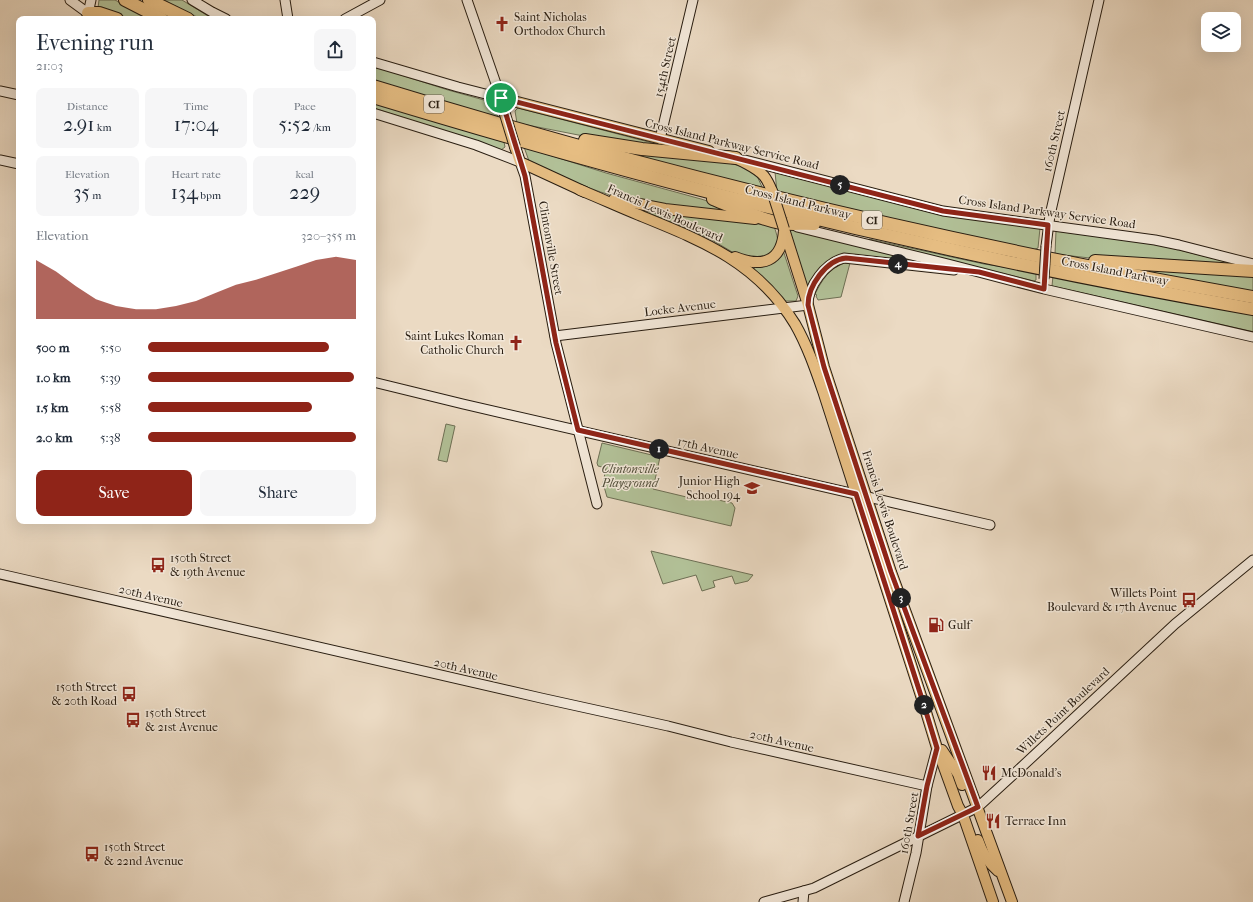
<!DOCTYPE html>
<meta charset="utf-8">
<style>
body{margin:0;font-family:"IM FELL French Canon",serif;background:#f6f6f7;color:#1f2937;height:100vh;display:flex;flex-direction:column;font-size:15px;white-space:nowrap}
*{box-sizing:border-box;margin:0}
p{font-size:13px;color:#747a83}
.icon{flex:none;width:22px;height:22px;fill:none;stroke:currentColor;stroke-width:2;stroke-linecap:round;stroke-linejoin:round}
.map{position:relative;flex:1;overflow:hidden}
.details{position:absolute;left:16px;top:16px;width:360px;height:508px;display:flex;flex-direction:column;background:#fff;border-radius:8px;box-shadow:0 4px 16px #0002}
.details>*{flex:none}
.controls{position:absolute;left:1201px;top:12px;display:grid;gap:8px}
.controls a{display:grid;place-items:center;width:40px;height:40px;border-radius:8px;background:#fff;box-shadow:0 4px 16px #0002;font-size:20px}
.pin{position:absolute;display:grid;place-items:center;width:34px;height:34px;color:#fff;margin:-17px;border:2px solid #fff;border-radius:50%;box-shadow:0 1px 4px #0007}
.km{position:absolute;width:20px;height:20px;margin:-10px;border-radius:50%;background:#222;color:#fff;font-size:11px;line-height:20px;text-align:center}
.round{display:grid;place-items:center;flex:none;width:42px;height:42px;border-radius:8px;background:#f6f6f7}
.headline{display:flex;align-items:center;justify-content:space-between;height:68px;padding:0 20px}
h1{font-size:22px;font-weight:600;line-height:30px}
.metrics{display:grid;grid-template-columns:repeat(3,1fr);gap:6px;height:68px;padding:4px 20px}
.metrics div{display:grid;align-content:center;border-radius:8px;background:#f6f6f7;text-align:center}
.metrics b{font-size:20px;font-weight:600}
.metrics small{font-size:11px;font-weight:400}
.metrics p{font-size:11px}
.chart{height:112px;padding:8px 20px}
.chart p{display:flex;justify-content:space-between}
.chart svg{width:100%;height:72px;margin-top:4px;fill:#8f2418;opacity:.7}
.primary-button{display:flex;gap:8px;margin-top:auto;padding:8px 20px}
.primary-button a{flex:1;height:46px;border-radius:8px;background:#8f2418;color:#fff;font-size:16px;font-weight:600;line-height:46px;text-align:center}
.primary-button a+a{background:#f6f6f7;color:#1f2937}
ul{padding:0 20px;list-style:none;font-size:13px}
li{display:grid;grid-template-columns:64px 48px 1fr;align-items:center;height:30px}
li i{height:10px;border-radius:5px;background:#8f2418}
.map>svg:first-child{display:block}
.green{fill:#b2c198;stroke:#6d6f54}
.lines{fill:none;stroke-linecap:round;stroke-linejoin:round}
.secondary-casing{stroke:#281d11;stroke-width:11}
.primary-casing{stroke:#281d11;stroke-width:12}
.highway-casing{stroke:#281d11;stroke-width:14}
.secondary{stroke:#f2e7d8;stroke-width:9}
.primary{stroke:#e6bd82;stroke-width:10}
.highway{stroke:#e6bd82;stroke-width:12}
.secondary-bridge-casing{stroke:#281d11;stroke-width:11;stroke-linecap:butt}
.primary-bridge-casing{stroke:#281d11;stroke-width:12;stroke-linecap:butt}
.secondary-bridge{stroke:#f2e7d8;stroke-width:9}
.primary-bridge{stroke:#e6bd82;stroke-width:10}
.route-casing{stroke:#fff;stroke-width:8}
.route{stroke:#8f2418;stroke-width:5}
.labels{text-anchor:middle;stroke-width:3;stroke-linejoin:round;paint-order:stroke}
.shield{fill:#f2e7d8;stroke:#655a4d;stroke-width:1}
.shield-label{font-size:11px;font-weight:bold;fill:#281d11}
.poi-label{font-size:12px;fill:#281d11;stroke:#f2e7d8;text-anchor:start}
.street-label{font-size:12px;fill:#281d11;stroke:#f2e7d8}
.park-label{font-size:12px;font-style:italic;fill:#514e3a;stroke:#f2e7d8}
</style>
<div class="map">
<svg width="1253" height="902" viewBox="0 0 1253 902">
<rect width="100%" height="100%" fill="#ebdac3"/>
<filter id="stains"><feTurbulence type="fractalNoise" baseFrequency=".005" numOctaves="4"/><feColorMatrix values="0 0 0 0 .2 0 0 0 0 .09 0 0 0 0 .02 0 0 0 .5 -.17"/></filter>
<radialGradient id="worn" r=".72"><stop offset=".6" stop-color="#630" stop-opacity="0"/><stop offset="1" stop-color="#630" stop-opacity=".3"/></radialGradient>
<g class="green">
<polygon points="99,0 115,0 151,19 125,19 98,8"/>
<polygon points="163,0 182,0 213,19 201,19"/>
<polygon points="373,66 448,90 491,102 494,103 498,118 373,80"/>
<polygon points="373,102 504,142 505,147 501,150 483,143 373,108"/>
<polygon points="518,108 668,147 604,140 517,123 515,111"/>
<polygon points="603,146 714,159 740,166 746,168 757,176 763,189 641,158 640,156"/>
<path d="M 524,147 L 606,173 L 701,199 L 720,205 L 739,214 C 701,210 663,206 626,199 C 592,192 560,175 529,161 Z"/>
<polygon points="775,172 1040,228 1038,248 1033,250 996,243 777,192"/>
<path d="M 645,209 L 774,226 C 781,247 779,247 761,260 L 734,253 L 712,240 L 684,227 L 645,212 Z"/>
<polygon points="789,228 934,265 842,255 809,288 807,287"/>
<polygon points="1056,231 1155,244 1252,268 1107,260 1055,254"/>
<polygon points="869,239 984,264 1036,272 1036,280 1034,281 869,241"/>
<polygon points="783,250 798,296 796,301 785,301 754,269 755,267"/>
<path d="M 844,263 L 850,263 L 841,297 L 818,300 L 816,296 L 817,295 L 815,294 C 822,280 829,269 844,263 Z"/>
<polygon points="1116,265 1253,274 1253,292 1197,282"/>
<polygon points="1053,276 1253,313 1253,332 1052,286"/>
<polygon points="446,424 455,426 447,462 438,460"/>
<polygon points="602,443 660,457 653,489 699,500 700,496 732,503 735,508 731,526 607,497 603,483 606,468 598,466 597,463"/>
<polygon points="651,551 753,575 748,581 735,584 732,576 713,581 715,587 702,591 696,575 663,584"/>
</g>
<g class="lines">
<defs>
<g id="secondary">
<polyline points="70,0 96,19"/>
<polyline points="192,0 212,12 226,19"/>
<polyline points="285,0 288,19"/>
<polyline points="87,18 91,0"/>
<polyline points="345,19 380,0"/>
<polyline points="373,62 458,87 501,98 467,0"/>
<polyline points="0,91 19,95"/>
<polyline points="373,113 476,145 520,162 525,176 556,343 597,504"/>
<polyline points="660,139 693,0"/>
<polyline points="0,160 19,164"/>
<polyline points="745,160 943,211 1155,240 1179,245 1253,264"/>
<polyline points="797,227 948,264 1044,289 1253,337"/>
<polyline points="1046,246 1050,215 1099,0"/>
<path d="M 555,336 L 808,305 C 808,286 825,263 844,258 L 954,270"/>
<polyline points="373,382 463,404 990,525"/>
<polyline points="0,574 541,698 668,726 731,742 927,786"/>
<polyline points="764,902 814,888 978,807 1014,774 1175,624 1253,560"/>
<polyline points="803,902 804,891"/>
<polyline points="904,902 916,853 927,786 937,748"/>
</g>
<g id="primary">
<polyline points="501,98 709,151"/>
<polyline points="515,147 520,162 585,192"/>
<path d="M 728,156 C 739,159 757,168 764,176 C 768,181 770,186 772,191"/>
<path d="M 580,190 C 600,198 619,207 639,215 C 703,241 757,262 795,324 C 807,345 815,368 823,391 L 923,702 L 937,748 L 958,806 L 963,815 L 993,902"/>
<polyline points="614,199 665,209 755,219"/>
<polyline points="784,229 808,305 824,367 891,572 1012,902"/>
<path d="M 735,257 C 762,268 782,262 784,230"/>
<polyline points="942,750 958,774 962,785"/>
<path d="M 978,840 C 982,852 988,863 998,871"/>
</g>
<g id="highway">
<polyline points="125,0 162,19"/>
<polyline points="149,0 188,19"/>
<polyline points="88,13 99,13 117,19"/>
<path d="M 373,86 C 662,175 956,245 1253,297"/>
<path d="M 373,97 C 479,129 585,160 693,188 C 878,236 1065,276 1253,309"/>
<polyline points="585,140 642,149 736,158"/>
<path d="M 713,199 C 735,208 757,218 780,223 C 789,225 804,223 814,224"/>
<polyline points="1095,261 1253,271"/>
</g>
</defs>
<use href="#secondary" class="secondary-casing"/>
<use href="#primary" class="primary-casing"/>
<use href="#highway" class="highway-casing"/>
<use href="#secondary" class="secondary"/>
<use href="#primary" class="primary"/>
<use href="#highway" class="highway"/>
<defs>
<polyline id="secondary-bridge" points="1044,279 1046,246"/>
<g id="primary-bridge">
<polyline points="504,111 515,147"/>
<polyline points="772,191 784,229"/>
</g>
</defs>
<use href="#secondary-bridge" class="secondary-bridge-casing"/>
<use href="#primary-bridge" class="primary-bridge-casing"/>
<use href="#secondary-bridge" class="secondary-bridge"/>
<use href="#primary-bridge" class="primary-bridge"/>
</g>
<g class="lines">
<defs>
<path id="route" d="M 501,98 L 943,211 L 1048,225 L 1044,289 L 979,272 L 846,258 C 826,260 808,286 808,305 L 824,367 L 891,572 L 978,807 L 918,836 L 927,786 L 937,748 L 923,702 L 856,494 L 578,430 L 556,343 L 525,176 Z"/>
</defs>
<use href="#route" class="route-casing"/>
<use href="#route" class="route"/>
</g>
<defs>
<symbol id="church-bare" viewBox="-9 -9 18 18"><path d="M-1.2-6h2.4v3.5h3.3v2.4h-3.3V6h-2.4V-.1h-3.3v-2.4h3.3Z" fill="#8f2418" stroke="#f2e7d8" stroke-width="2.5" paint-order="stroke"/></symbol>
<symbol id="school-bare" viewBox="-9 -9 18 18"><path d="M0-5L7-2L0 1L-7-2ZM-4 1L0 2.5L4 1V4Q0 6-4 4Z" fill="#8f2418" stroke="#f2e7d8" stroke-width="2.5" paint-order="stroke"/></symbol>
<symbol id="bus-bare" viewBox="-9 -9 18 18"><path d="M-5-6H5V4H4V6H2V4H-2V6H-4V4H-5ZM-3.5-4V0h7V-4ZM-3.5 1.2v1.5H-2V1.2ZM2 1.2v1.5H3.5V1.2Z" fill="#8f2418" stroke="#f2e7d8" stroke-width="2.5" paint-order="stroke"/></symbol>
<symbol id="fuel-bare" viewBox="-9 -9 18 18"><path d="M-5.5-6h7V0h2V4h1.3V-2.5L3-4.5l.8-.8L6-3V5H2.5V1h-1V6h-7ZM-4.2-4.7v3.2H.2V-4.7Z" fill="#8f2418" stroke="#f2e7d8" stroke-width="2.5" paint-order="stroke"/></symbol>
<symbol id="restaurant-bare" viewBox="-9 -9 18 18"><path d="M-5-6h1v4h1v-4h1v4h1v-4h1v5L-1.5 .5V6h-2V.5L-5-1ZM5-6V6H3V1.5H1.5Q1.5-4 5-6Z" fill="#8f2418" stroke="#f2e7d8" stroke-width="2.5" paint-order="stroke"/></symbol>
</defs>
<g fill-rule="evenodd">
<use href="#church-bare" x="491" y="13" width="22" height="22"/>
<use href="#church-bare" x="505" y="332" width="22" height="22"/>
<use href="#school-bare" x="741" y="477" width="22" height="22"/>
<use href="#bus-bare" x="147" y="554" width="22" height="22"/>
<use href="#bus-bare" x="1178" y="589" width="22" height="22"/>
<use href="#fuel-bare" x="925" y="614" width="22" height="22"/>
<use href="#bus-bare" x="118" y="683" width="22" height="22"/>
<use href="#bus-bare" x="122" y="709" width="22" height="22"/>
<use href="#restaurant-bare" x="978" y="762" width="22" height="22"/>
<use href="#restaurant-bare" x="982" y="810" width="22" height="22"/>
<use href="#bus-bare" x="81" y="843" width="22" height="22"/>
</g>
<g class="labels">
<g class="shield">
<rect x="424" y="95" width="20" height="18" rx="3"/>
<rect x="862" y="211" width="20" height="18" rx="3"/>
</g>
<g class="shield-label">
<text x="434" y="108">CI</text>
<text x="872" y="224">CI</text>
</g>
<g class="poi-label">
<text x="514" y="21">Saint Nicholas<tspan x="514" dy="14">Orthodox Church</tspan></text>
<text x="504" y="340" text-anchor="end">Saint Lukes Roman<tspan x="504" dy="14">Catholic Church</tspan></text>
<text x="740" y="485" text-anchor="end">Junior High<tspan x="740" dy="14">School 194</tspan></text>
<text x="170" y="562">150th Street<tspan x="170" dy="14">&amp; 19th Avenue</tspan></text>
<text x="1177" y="597" text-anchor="end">Willets Point<tspan x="1177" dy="14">Boulevard &amp; 17th Avenue</tspan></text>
<text x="948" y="629">Gulf</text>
<text x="117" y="691" text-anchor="end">150th Street<tspan x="117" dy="14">&amp; 20th Road</tspan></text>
<text x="145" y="717">150th Street<tspan x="145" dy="14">&amp; 21st Avenue</tspan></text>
<text x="1001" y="777">McDonald's</text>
<text x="1005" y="825">Terrace Inn</text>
<text x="104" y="851">150th Street<tspan x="104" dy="14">&amp; 22nd Avenue</tspan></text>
</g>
<g class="street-label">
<text transform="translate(665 67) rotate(-77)" y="4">154th Street</text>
<text transform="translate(1054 141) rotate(-77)" y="4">160th Street</text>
<text transform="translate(732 144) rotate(14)" y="4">Cross Island Parkway Service Road</text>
<text transform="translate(798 202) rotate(14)" y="4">Cross Island Parkway</text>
<text transform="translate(1047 212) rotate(8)" y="4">Cross Island Parkway Service Road</text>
<text transform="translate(665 213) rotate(24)" y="4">Francis Lewis Boulevard</text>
<text transform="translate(551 248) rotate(80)" y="4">Clintonville Street</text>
<text transform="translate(1115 271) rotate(11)" y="4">Cross Island Parkway</text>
<text transform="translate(680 308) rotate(-7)" y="4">Locke Avenue</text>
<text transform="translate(708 448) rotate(13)" y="4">17th Avenue</text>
<text transform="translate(885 510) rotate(72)" y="4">Francis Lewis Boulevard</text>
<text transform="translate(151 596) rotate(13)" y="4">20th Avenue</text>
<text transform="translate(466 669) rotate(13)" y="4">20th Avenue</text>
<text transform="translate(1063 711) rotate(-43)" y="4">Willets Point Boulevard</text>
<text transform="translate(782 741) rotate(13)" y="4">20th Avenue</text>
<text transform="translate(909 823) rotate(-80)" y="4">160th Street</text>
</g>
<g class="park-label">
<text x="630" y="473">Clintonville<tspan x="630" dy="14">Playground</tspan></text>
</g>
</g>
<rect width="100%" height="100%" filter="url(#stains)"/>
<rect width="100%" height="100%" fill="url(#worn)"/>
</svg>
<div class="controls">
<a><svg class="icon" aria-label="layers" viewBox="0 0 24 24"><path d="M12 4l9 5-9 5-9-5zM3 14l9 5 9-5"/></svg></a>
</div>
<div class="pin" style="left:501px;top:98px;background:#1e9e55"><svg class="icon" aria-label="arrive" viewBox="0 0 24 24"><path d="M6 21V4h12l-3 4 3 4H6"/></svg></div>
<b class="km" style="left:659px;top:449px">1</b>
<b class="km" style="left:924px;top:705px">2</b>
<b class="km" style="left:901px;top:598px">3</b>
<b class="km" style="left:898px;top:264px">4</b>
<b class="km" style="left:840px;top:185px">5</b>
<section class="details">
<div class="headline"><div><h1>Evening run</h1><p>21:03</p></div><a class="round"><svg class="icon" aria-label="share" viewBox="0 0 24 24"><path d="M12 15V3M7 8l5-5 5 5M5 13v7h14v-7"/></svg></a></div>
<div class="metrics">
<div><p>Distance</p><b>2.91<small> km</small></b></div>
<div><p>Time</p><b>17:04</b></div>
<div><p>Pace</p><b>5:52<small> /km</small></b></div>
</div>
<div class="metrics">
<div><p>Elevation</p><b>35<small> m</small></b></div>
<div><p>Heart rate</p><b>134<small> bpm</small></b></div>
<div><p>kcal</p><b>229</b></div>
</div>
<div class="chart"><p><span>Elevation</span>320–355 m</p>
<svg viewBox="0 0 160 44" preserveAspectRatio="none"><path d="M0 44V8L10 15L20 24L30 32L40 36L50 38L60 38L70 36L80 33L90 28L100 23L110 20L120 16L130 12L140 8L150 6L160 8V44z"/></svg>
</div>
<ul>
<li><b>500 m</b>5:50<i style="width:87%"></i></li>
<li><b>1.0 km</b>5:39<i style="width:99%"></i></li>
<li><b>1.5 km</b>5:58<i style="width:79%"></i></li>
<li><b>2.0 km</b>5:38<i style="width:100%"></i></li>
</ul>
<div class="primary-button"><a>Save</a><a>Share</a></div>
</section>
</div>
